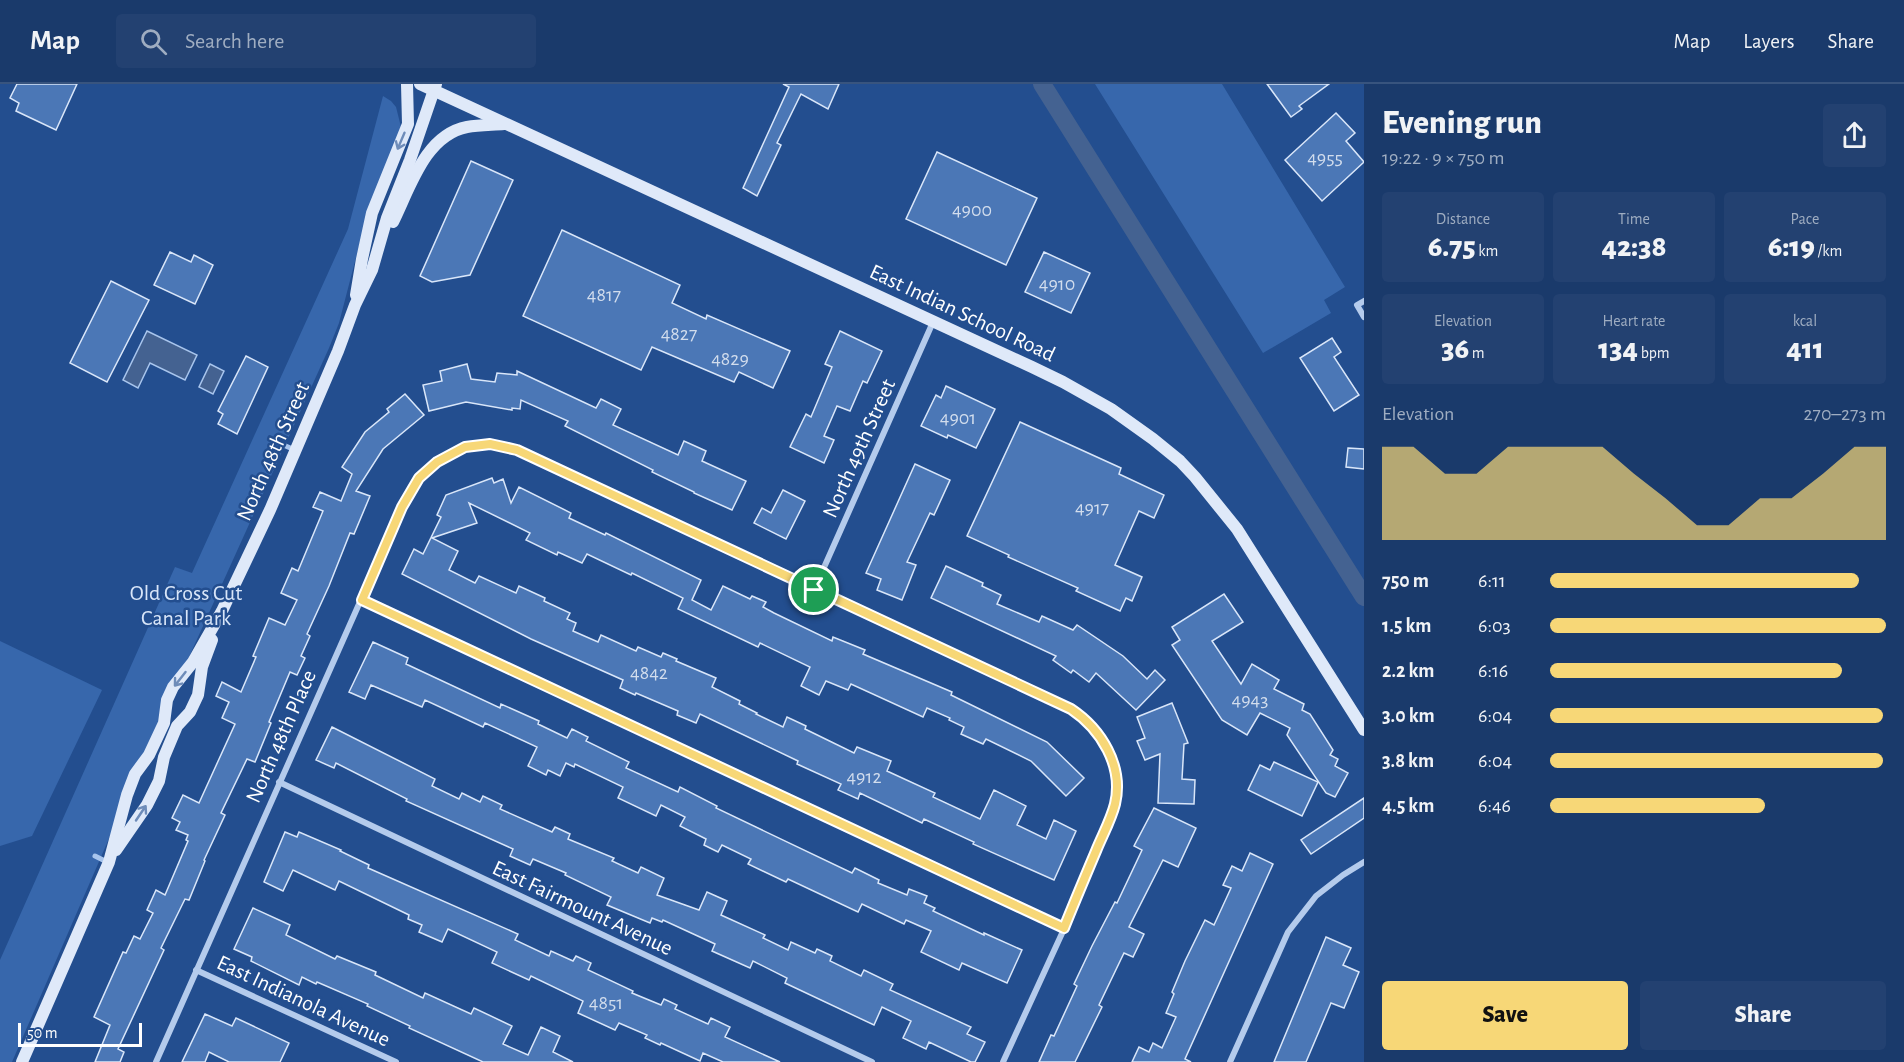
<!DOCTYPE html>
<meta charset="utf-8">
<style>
body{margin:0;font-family:"Alegreya Sans",sans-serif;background:#234171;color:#f1f3f6;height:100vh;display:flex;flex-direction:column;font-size:22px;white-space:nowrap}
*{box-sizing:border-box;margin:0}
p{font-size:20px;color:#9fadc1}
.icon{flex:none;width:33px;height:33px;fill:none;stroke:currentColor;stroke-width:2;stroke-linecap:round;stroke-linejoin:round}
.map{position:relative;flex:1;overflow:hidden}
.sheet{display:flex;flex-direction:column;background:#1a3a6b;width:540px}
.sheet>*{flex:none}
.scale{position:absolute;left:18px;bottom:15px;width:124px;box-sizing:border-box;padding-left:6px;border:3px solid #fff;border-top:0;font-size:16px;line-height:21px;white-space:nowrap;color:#fff;-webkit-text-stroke:4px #234e8f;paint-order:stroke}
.pin{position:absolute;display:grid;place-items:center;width:51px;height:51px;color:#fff;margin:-26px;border:3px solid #fff;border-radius:50%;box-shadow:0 2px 6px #0007}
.round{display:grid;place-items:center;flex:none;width:63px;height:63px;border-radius:6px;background:#234171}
.headline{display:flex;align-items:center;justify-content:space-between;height:102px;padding:0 18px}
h1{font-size:33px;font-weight:800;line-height:45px}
.metrics{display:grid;grid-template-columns:repeat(3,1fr);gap:9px;height:102px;padding:6px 18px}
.metrics div{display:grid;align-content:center;border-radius:6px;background:#234171;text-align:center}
.metrics b{font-size:30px;font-weight:800}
.metrics small{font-size:16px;font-weight:400}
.metrics p{font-size:16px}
.chart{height:168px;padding:12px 18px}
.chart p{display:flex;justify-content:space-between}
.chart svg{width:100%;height:108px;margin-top:6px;fill:#f7d777;opacity:.7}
.button{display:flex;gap:12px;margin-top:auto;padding:12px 18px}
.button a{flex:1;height:69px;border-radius:6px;background:#f7d777;color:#111;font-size:24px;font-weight:800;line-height:69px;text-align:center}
.button a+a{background:#234171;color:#f1f3f6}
ul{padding:0 18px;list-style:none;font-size:20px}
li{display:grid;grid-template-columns:96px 72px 1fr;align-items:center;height:45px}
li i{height:15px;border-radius:8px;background:#f7d777}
header{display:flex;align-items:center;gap:36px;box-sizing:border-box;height:84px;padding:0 30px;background:#1a3a6b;border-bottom:2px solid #38547e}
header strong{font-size:28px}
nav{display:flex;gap:33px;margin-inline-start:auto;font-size:21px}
.search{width:420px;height:54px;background:#234171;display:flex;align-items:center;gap:15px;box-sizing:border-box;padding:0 21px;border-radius:6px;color:#9fadc1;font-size:22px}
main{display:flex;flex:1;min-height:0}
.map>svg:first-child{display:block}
.green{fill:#3767ac}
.water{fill:#446291;stroke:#a8c5ed;stroke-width:1.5}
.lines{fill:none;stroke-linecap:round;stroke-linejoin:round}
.stream{stroke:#a8c5ed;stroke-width:5}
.canal{stroke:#446291;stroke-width:18}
.building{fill:#4b77b6;stroke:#d9e6f9;stroke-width:1.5}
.street{stroke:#b4cbec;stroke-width:6}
.secondary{stroke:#dfe9f9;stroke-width:12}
.oneway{stroke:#6e8cb9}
.route-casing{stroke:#fff;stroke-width:12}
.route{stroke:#f7d777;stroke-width:8}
.labels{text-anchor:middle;stroke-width:5;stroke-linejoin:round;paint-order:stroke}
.number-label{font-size:20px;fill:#d2dded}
.street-label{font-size:22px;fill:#fff;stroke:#234e8f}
.park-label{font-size:22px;fill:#d9e6f9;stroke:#234e8f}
</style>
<header>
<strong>Map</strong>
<div class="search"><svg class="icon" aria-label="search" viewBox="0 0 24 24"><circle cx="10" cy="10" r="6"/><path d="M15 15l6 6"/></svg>Search here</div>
<nav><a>Map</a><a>Layers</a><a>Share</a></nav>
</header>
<main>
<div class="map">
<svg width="1364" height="978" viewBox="0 0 1364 978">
<rect width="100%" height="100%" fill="#234e8f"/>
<g class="green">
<polygon points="1095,0 1222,0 1345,203 1324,216 1331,229 1263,269"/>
<polygon points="383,12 391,17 396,23 401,43 366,135 339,239 329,264 160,637 12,978 0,978 0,876 175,483 192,489 348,145"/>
<polygon points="0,557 102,606 32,752 0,762"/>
</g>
<g class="water">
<polygon points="147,247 197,271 185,296 150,279 138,304 123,296"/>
<polygon points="210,280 224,287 213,310 199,303"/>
</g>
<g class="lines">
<g class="stream">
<polyline points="281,360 295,366"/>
<polyline points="95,772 107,778"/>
</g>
<polyline class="canal" points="1042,0 1364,513"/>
</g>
<g class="building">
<polygon points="17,0 77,0 56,46 16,27 19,19 10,14"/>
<polygon points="783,0 839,0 828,25 801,10 777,59 781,61 757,112 743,104 789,3"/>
<polygon points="1267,0 1329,0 1299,22 1302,25 1291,33"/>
<polygon points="1336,29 1355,49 1346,57 1364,78 1322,117 1285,76"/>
<polygon points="937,68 1037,114 1006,181 906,135"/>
<polygon points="471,77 513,96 470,191 432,198 420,192"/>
<polygon points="562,146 680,201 672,219 706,235 707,231 790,267 773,304 739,288 734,298 652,263 641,286 523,232"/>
<polygon points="170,168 191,178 194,171 213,181 195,220 154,201"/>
<polygon points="1044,168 1090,189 1071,229 1025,208"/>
<polygon points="111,197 149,216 107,298 70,279"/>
<polygon points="840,247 882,267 867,299 863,297 850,327 837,322 824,352 834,356 824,379 790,363 806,330 811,333 832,283 825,280"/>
<polygon points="1332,254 1341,268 1334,273 1359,311 1334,327 1300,274"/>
<polygon points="246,272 268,283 237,350 218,340 223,330 218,327"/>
<polygon points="467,280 471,295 495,298 497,289 517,291 517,287 596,324 601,315 621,325 613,341 678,371 684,357 706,367 702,377 746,397 732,426 694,409 694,408 652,388 653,386 565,342 568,337 521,316 520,325 512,324 512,326 466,318 429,327 423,301 442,297 440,287"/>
<polygon points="946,302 995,325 976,364 948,351 947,354 921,342 936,311 941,314"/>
<polygon points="405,310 424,331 383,365 356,407 370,412 354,450 350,449 329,502 307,550 310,552 301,572 305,574 297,591 290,588 269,638 271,639 255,678 247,675 221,729 225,731 204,776 205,777 189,816 185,815 161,864 164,866 118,965 124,968 120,978 95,978 110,941 94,933 123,868 126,869 134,852 140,855 153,829 147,826 156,806 165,811 188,757 186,756 188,751 176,746 180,738 172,734 183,711 199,719 235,640 222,634 229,618 216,612 222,598 241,608 256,573 253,572 269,534 285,541 297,516 281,509 292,484 298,487 323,427 313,423 320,408 341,417 352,390 342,383 365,348 389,328 387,325"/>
<polygon points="1020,338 1121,384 1119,390 1164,411 1154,434 1139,427 1115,481 1142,493 1132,517 1126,514 1120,527 1076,507 1078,504 1008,473 1009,471 967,452"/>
<polygon points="1348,364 1364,365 1364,385 1346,383"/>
<polygon points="915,380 950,396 934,431 930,429 907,478 916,481 902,516 877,506 881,495 866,489"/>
<polygon points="492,394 494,399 503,395 511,419 519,403 571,429 569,434 605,451 606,449 701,496 692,516 711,526 723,502 750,515 752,512 766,518 763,523 774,529 832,557 833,553 865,566 863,570 952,608 951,611 1047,658 1084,694 1066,712 1031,677 986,655 983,660 961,650 964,643 949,636 950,634 927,624 923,633 851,600 848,606 826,597 819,611 801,602 810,583 760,559 758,563 678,525 683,514 632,489 631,491 587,470 582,479 558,468 557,471 526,456 530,449 469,419 477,439 432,454 458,467 449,486 475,499 479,492 516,509 519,502 545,514 544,517 570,529 567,535 576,539 573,547 598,558 601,551 636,567 638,563 661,573 663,569 677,575 676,577 716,594 712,603 740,617 739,620 757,629 756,630 783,643 787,633 806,642 805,645 854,669 857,663 891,677 887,687 935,709 933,713 980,735 994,706 1026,722 1017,741 1046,755 1054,736 1076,747 1054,796 973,760 974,758 924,735 922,739 860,709 858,715 838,706 841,700 797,680 798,677 700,630 696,639 677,631 678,627 636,609 635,611 620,604 623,596 531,555 402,490 414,465 423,470 441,433 437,431 446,411"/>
<polygon points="783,406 805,417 786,455 754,439 762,424 771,429"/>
<polygon points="946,482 983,499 982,502 1001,511 997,520 1039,538 1042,532 1073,546 1077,541 1123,572 1147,595 1155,586 1165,596 1136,626 1096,589 1089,598 1073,586 1071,589 1053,576 1056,572 931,514"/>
<polygon points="1224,510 1243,538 1212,557 1241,600 1252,580 1279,596 1274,605 1304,620 1302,626 1310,630 1333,666 1330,671 1338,675 1335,682 1348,689 1335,713 1326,709 1287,651 1290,644 1260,629 1247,651 1222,636 1172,561 1180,556 1172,543"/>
<polygon points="373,558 408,574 406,580 500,624 501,620 539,637 538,640 567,654 572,645 588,653 586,657 629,678 626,684 678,708 680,703 717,722 716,724 852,789 855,784 879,796 878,799 907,811 909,805 927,812 924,819 935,824 933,827 984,851 984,849 1022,866 1007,899 962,879 959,886 921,868 931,847 906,836 904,840 862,820 858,828 788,795 786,798 748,780 751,775 722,761 718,768 704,761 706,755 680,742 685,733 661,721 656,732 618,714 623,703 575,680 574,683 566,679 560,692 548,686 546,691 528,682 537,663 485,639 483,643 425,616 422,623 371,601 365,615 349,608"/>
<polygon points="1172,619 1188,659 1184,660 1182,695 1195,696 1194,720 1158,719 1160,670 1145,676 1137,657 1145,654 1137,633"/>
<polygon points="332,643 435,695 432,702 459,715 462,709 480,718 483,712 502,721 500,725 552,748 555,743 570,750 568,755 614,774 612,777 638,789 641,783 664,794 657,811 699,826 707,808 727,817 721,831 765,851 763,854 788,866 791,858 815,869 817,865 832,872 830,877 861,892 864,886 893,900 890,906 971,943 967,950 985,958 975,978 971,978 929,958 926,965 903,954 911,937 882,923 874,941 785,899 787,894 753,877 750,884 712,867 715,860 663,836 662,838 652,834 650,839 607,821 611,813 565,791 566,789 533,775 530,781 510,772 513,765 406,717 407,715 336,679 334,684 316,676"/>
<polygon points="1274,678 1318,698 1302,732 1248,706 1260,681 1270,686"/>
<polygon points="1364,714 1364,734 1311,770 1301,756"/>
<polygon points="1154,724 1196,744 1178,783 1163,776 1129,843 1144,850 1133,873 1124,869 1099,921 1102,923 1075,978 1039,978 1051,951 1054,952 1077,902 1074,900 1092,862 1115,818 1117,819 1142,766 1134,762"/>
<polygon points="285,748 297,753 299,748 341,766 340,767 369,781 368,784 518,850 515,856 549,872 551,867 573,877 576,872 591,879 588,886 633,907 632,909 661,921 664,915 677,921 675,925 708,940 711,934 730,943 725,953 780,978 723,978 703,969 700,977 661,959 660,961 645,954 647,951 619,939 615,946 578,929 583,917 531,892 529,896 492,879 497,868 448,845 442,858 419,848 422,841 408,835 409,831 339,797 335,806 293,786 283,807 264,798"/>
<polygon points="1250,769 1273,780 1185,975 1191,978 1132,978 1139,963 1149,968 1153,959 1162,964 1176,933 1166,929 1174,910 1172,908 1185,877 1205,836 1214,841 1231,804 1223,801 1232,782 1242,787"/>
<polygon points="253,824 290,841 286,851 335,875 337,872 376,888 375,891 423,914 425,909 471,930 474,924 512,942 503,960 528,971 541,943 560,952 553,968 573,978 483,978 409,944 410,942 367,922 368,920 317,898 316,900 302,893 299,901 251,877 252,873 234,865"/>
<polygon points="1326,853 1351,864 1343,881 1359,888 1344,924 1331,919 1306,978 1274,978"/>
<polygon points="205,930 232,942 236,934 289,959 280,978 229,978 209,968 205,978 182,978"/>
</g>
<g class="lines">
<g class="street">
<polyline points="1364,217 1357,221 1364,233"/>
<polyline points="814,506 933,238"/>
<polyline points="362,516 1064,845"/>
<polyline points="279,698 872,978"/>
<polyline points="196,886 396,978"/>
<path d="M 156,978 L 402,423 L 419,394 L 437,378 L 465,363 L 490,360 L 517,366 L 1071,625 C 1104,647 1121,681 1115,721 L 1064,845 L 1003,978"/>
<polyline points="1230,978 1288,848 1316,812 1343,791 1364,778"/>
</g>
<g class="secondary">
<polyline points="420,0 1032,283 1063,298 1111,325 1153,355 1180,377 1195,393 1237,445 1364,646"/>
<path d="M 393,138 C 410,104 425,51 467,43 C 479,41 492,41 504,40"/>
<polyline points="356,211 362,175 372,129 408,40 407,0"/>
<polyline points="116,766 147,721 159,697 164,673 177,642 190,628 198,611 202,583 212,556"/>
<polyline points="22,978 109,778 127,711 135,690 149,671 164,639 167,616 173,603 193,578 222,527 270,426 338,267 355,221 372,186 387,134 410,76 436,0"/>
</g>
</g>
<defs><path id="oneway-shaft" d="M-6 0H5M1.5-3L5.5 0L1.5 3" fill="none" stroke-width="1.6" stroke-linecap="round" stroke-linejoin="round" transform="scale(1.5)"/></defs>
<g class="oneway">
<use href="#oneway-shaft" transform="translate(401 57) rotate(113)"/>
<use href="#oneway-shaft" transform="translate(180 595) rotate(128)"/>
<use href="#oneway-shaft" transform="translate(141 729) rotate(-56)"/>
</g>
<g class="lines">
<defs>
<path id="route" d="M 490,360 L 517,366 L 1071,625 C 1101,645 1124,682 1115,720 C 1111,736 1102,752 1096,767 C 1085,793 1074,819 1064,844 L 362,516 L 402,423 L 419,394 L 437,378 L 465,363 Z"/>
</defs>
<use href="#route" class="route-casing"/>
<use href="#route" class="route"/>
</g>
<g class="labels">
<g class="number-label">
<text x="1325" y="80">4955</text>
<text x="972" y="132">4900</text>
<text x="1057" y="206">4910</text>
<text x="604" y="217">4817</text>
<text x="679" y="256">4827</text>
<text x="730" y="281">4829</text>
<text x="958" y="340">4901</text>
<text x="1092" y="430">4917</text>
<text x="649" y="595">4842</text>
<text x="1250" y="622">4943</text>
<text x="864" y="699">4912</text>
<text x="606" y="925">4851</text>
</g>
<g class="street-label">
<text transform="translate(963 228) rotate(25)" y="8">East Indian School Road</text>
<text transform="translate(858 364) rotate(-66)" y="8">North 49th Street</text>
<text transform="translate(272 367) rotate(-66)" y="8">North 48th Street</text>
<text transform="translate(280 652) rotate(-66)" y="8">North 48th Place</text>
<text transform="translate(583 823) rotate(25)" y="8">East Fairmount Avenue</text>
<text transform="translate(304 916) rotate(25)" y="8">East Indianola Avenue</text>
</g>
<g class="park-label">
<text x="186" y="516">Old Cross Cut<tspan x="186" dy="25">Canal Park</tspan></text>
</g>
</g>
</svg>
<div class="scale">50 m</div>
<div class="pin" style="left:814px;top:506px;background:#1e9e55"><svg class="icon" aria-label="arrive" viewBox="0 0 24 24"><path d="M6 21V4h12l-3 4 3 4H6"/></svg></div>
</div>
<section class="sheet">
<div class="headline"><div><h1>Evening run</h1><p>19:22 · 9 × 750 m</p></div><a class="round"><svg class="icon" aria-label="share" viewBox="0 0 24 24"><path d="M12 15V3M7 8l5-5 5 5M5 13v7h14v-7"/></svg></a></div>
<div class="metrics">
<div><p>Distance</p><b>6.75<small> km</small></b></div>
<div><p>Time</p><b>42:38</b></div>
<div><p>Pace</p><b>6:19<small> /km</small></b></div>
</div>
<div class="metrics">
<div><p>Elevation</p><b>36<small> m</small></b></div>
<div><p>Heart rate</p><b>134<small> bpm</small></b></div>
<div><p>kcal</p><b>411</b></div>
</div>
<div class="chart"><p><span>Elevation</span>270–273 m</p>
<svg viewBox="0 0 160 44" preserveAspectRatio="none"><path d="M0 44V6L10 6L20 17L30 17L40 6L50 6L60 6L70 6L80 17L90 27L100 38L110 38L120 27L130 27L140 17L150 6L160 6V44z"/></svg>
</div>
<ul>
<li><b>750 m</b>6:11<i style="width:92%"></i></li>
<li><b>1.5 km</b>6:03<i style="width:100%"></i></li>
<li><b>2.2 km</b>6:16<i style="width:87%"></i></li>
<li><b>3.0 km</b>6:04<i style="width:99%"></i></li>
<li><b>3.8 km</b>6:04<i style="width:99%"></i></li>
<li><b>4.5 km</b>6:46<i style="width:64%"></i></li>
</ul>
<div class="button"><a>Save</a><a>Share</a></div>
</section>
</main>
